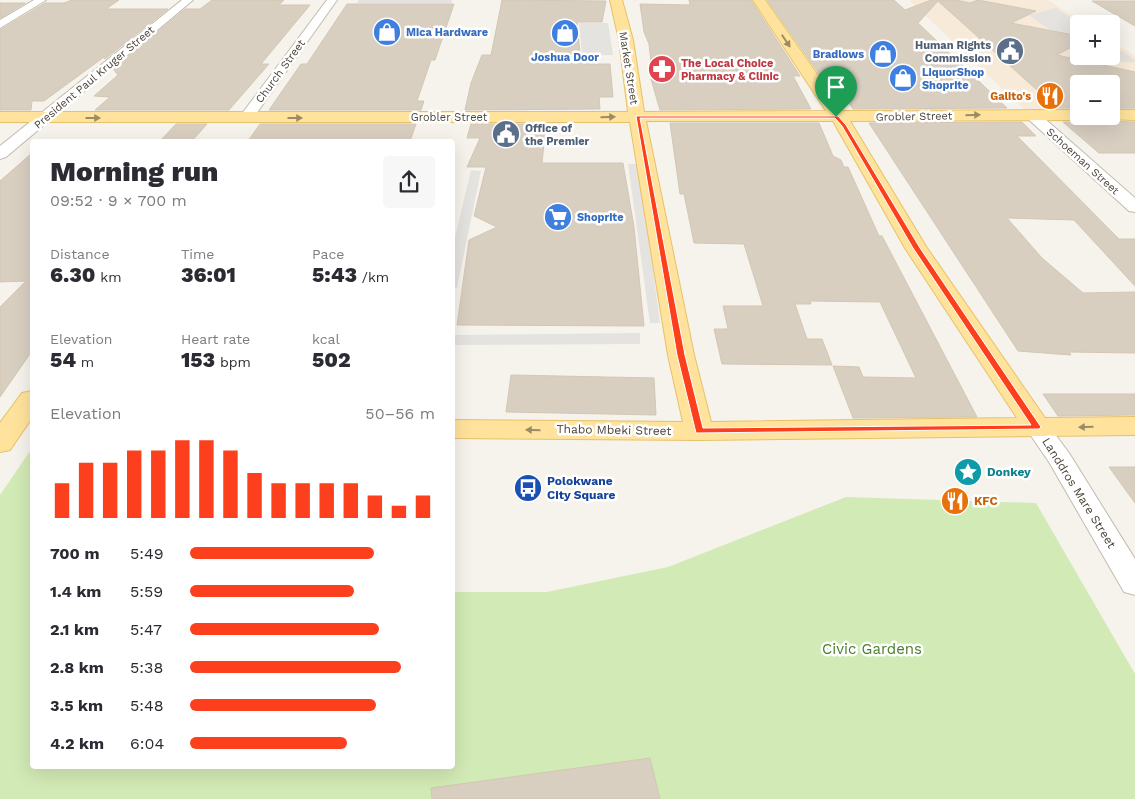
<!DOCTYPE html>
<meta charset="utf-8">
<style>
body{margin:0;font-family:"Work Sans",sans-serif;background:#f7f7f7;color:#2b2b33;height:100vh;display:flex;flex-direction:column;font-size:19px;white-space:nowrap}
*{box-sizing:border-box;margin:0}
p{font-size:16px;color:#7c7c81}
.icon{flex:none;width:28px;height:28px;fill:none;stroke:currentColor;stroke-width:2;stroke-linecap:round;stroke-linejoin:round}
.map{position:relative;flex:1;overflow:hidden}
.side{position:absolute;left:30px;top:139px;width:425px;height:630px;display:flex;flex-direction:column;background:#fff;border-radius:5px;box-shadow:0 5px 20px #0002}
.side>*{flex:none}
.tools{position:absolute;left:1070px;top:15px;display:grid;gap:10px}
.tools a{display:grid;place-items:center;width:50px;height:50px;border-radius:5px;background:#fff;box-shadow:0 5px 20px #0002;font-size:25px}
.pin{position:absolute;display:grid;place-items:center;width:42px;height:42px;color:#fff;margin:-51px -21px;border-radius:50% 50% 50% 0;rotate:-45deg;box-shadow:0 0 5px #0007}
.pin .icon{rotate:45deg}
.round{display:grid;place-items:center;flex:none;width:52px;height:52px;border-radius:5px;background:#f7f7f7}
.head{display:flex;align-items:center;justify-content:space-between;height:85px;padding:0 20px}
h1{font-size:28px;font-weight:800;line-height:38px}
.stats{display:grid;grid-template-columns:repeat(3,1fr);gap:8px;height:85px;padding:5px 20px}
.stats div{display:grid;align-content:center}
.stats b{font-size:21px;font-weight:800}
.stats small{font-size:14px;font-weight:400}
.stats p{font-size:14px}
.chart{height:140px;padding:10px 20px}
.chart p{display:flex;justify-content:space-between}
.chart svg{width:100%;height:90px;margin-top:5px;stroke:#fc3f1d;stroke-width:6}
ul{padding:0 20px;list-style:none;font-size:16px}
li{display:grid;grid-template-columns:80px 60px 1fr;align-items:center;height:38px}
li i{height:12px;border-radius:6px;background:#fc3f1d}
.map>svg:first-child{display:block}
.commercial{fill:#f7ead8}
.green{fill:#d2eab5}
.parking{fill:#e5e3e0}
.building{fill:#d8cfc1;stroke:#d3c7b4}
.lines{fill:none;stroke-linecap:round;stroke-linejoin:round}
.street-casing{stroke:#c2bbae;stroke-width:2}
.primary-casing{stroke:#e6c16a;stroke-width:2}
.street{fill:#fff;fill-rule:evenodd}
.primary{fill:#ffe39c;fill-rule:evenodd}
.oneway{fill:#9c8c66}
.route{fill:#fc3f1d;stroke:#fff;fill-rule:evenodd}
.labels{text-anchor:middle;stroke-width:5;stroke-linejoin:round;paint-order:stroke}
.far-shop-label{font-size:11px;font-weight:bold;fill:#366cbe;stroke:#fff;text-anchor:start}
.far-service-label{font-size:11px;font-weight:bold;fill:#4e5e75;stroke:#fff;text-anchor:end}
.far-health-label{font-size:11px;font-weight:bold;fill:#be3a42;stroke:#fff;text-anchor:start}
.far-street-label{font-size:11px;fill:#4b4439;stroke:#fff}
.far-food-label{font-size:11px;font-weight:bold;fill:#c56008;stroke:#fff;text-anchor:end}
.street-label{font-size:12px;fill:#4b4439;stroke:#fff}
.culture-label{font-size:12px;font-weight:bold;fill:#0d838f;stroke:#fff;text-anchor:start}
.transit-label{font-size:12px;font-weight:bold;fill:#164399;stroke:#fff;text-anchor:start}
.food-label{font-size:12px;font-weight:bold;fill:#c56008;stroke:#fff;text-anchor:start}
.near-park-label{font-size:15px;fill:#4a7f2a;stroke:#fff}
</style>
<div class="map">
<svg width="1135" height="799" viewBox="0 0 1135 799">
<rect width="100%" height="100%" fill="#f6f3ec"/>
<polygon class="commercial" points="909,0 1048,0 1085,24 1079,24 1079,56 1111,56 1111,41 1135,56 1135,114 1111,114 1111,84 1079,84 1079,114 1029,114"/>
<polygon class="green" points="30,451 32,451 32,766 452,766 453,592 547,592 668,567 846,497 1036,503 1135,674 1135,799 0,799 0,495"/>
<g class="parking">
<polygon points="359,0 452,0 451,3 357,3"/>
<polygon points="1056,8 1080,24 1079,51 1029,15"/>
<polygon points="579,23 608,23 613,55 582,55"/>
<polygon points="1111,44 1135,60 1135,62 1094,62 1087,56 1111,56"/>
<polygon points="628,164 639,164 660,323 650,323"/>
<polygon points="471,170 481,171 457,288 453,288 453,246"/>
<polygon points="640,333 640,344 453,345 453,335"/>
</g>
<g class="building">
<polygon points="72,0 119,0 106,9 168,9 105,59 104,57 44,101 32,101 31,110 0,110 0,30 45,3 64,3"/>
<polygon points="212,0 284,0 279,5 310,5 261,64 269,64 229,110 95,110 110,97 94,96 118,75 113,69 185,9 200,9"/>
<polygon points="502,0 606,1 602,22 577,22 581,64 610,64 613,97 599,97 600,109 465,110 471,83 482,55 491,55"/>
<polygon points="689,0 751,0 800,76 793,76 811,109 660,110 651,79 653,79 649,44 644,32 640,4 690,5"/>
<polygon points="767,0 894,0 905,10 931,0 956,0 970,3 978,0 1036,11 1011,23 1079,36 1079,43 1057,55 1135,72 1135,108 1111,108 1111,84 1079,84 1079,108 1057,108 938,1 918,23 1007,108 853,109 830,75 820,75"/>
<polygon points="1092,1 1135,1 1135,26"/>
<polygon points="0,3 25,3 0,18"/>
<polygon points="347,4 454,4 435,60 431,60 417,101 424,101 421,110 269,110 301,64 307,64"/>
<polygon points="1088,116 1102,116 1105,121 1135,122 1135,153 1099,153 1063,122 1079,122"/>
<polygon points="1022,122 1036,136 1017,136 1119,239 1135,239 1135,286 1074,220 1007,218 1042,258 1083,293 1135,292 1135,353 1069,352 1071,355 1018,351 869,123"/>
<polygon points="670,123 819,123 833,156 841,160 844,167 848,167 879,236 882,236 977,417 853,418 833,366 859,367 863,377 916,378 880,302 810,301 811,304 795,304 807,339 822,339 832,365 722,364 714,329 728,329 723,306 763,306 744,244 694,243 684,194 680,194"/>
<polygon points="176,124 207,124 192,141 160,141"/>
<polygon points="260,124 416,124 410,141 248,141"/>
<polygon points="471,124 546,124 542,163 623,163 634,227 644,326 457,325 469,240 497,227 474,216 486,167 467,167 480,138 467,138"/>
<polygon points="32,153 32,351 0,397 0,307 26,281 0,282 0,181"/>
<polygon points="511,375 654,378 656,415 506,412"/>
<polygon points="1043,394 1135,394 1135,415 1058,416"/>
<polygon points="1109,467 1135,467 1135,503"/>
<polygon points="650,758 660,799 432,799 431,788"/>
</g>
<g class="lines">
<defs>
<g id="street">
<polygon points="34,0 46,0 0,28 0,20"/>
<polygon points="182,0 193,0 6,157 0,159 0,146"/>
<polygon points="327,0 337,0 251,121 241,121 239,118 241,115"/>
<polygon points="1031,110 1036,111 1135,198 1135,212 1129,211 1026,117 1024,114"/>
<polygon points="1037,419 1046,422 1069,453 1135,559 1135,595 1124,592 1049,462 1025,427 1028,422"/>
</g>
<g id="primary">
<path d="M 610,0 L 622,0 L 633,40 L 644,112 L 826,111 L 753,0 L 765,0 L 843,111 L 1079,110 L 1079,116 L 1086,116 L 1079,120 L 850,121 L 927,248 L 1045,418 L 1135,417 L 1135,435 L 699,440 L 452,438 L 452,420 L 683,422 L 668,355 L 630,122 L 0,122 L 0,112 L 628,112 L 619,40 ZM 646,121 L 833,121 L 905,248 L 1017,418 L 711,422 L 694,355 Z"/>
<polygon points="1111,110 1135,110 1135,120 1105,119 1104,116 1111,116"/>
<polygon points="32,391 32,418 10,450 0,452 0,423 22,393"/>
</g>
</defs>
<use href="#street" class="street-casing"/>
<use href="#primary" class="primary-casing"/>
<use href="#street" class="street"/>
<use href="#primary" class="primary"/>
</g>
<defs><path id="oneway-solid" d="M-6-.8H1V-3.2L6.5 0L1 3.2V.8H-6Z" transform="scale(1.25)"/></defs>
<g class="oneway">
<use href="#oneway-solid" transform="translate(786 41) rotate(56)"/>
<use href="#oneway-solid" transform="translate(973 115) rotate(-1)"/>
<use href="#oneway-solid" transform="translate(608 117) rotate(-1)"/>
<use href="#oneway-solid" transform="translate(93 118)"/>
<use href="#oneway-solid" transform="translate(295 118)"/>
<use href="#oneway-solid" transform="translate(1086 427) rotate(179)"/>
<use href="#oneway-solid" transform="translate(533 430) rotate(-179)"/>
</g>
<path class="route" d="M 636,116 L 838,116 L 846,125 L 920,248 L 1041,427 L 1039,429 L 696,433 L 677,355 ZM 640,118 L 835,118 L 842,126 L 913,248 L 1031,425 L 703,428 L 685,355 Z"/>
<defs>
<symbol id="shop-disc" viewBox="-11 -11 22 22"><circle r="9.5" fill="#3f7fe0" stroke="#fff"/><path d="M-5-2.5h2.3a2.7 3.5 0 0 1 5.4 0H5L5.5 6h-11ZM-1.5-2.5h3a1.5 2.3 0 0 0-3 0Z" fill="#fff"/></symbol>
<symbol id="civic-disc" viewBox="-11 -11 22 22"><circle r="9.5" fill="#5c6f8a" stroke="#fff"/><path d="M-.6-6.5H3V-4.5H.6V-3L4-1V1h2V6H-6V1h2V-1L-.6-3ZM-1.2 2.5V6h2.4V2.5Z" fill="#fff"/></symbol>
<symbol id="pharmacy-disc" viewBox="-11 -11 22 22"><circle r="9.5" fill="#e0444e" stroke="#fff"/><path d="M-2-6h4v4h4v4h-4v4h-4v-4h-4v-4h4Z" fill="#fff"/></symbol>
<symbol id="restaurant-disc" viewBox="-11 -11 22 22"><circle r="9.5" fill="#e8710a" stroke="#fff"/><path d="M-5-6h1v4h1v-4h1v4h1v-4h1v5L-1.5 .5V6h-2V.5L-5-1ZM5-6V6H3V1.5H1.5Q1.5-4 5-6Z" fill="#fff"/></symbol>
<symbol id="supermarket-disc" viewBox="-11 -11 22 22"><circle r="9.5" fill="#3f7fe0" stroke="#fff"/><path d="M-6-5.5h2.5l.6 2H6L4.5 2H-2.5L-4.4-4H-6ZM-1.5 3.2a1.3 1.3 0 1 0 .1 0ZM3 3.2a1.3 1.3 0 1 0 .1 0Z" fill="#fff"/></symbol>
<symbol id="sight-disc" viewBox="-11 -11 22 22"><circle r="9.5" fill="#0f9aa8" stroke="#fff"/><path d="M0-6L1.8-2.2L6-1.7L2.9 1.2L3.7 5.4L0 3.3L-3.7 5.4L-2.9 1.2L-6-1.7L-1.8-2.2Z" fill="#fff"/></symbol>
<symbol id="bus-disc" viewBox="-11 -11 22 22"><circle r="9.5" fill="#1a4fb4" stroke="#fff"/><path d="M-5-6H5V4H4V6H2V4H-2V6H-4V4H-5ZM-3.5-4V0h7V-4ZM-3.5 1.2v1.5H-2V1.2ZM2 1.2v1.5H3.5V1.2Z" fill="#fff"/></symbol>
</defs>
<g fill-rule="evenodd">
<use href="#shop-disc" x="371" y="16" width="32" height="32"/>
<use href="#shop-disc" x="549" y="17" width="32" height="32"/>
<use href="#civic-disc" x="994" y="35" width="32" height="32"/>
<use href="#shop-disc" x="867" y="38" width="32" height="32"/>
<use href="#pharmacy-disc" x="646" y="53" width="32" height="32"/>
<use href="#shop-disc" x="887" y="62" width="32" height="32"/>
<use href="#restaurant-disc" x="1034" y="80" width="32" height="32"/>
<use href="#civic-disc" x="490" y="118" width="32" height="32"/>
<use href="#supermarket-disc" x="542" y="201" width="32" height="32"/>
<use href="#sight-disc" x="952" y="456" width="32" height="32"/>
<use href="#bus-disc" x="512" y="472" width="32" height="32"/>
<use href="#restaurant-disc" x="939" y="485" width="32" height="32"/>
</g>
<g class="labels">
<g class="far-shop-label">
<text x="406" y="36">Mica Hardware</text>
<text x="864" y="58" text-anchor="end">Bradlows</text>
<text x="565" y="61" text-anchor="middle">Joshua Door</text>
<text x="922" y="76">LiquorShop<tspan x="922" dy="13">Shoprite</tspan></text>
<text x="577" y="221">Shoprite</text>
</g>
<g class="far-service-label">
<text x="991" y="49">Human Rights<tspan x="991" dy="13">Commission</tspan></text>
<text x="525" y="132" text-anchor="start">Office of<tspan x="525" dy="13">the Premier</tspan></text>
</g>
<g class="far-health-label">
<text x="681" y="67">The Local Choice<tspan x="681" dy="13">Pharmacy &amp; Clinic</tspan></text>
</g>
<g class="far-street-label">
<text transform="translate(629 68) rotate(81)" y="4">Market Street</text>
<text transform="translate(280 71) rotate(-54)" y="4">Church Street</text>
<text transform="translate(94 77) rotate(-40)" y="4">President Paul Kruger Street</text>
<text transform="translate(914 116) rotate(-1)" y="4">Grobler Street</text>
<text x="449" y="121">Grobler Street</text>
<text transform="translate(1083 161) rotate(42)" y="4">Schoeman Street</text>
</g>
<g class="far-food-label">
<text x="1031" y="100">Galito's</text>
</g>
<g class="street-label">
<text transform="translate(614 430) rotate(1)" y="4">Thabo Mbeki Street</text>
<text transform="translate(1079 493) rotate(58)" y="4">Landdros Mare Street</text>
</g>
<g class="culture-label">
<text x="987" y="476">Donkey</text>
</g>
<g class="transit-label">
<text x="547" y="485">Polokwane<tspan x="547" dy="14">City Square</tspan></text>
</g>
<g class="food-label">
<text x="974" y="505">KFC</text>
</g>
<g class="near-park-label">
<text x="872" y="654">Civic Gardens</text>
</g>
</g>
</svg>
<div class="tools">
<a>+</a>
<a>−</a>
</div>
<div class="pin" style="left:836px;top:117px;background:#1e9e55"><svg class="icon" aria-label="arrive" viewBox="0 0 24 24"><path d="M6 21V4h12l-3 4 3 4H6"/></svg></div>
<section class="side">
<div class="head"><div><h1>Morning run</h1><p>09:52 · 9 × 700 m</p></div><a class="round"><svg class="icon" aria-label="share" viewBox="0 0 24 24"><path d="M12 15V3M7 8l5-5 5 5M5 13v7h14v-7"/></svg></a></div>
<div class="stats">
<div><p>Distance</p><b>6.30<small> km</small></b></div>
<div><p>Time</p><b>36:01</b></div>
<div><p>Pace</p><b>5:43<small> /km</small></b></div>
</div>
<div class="stats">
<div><p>Elevation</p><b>54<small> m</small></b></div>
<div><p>Heart rate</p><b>153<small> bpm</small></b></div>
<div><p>kcal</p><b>502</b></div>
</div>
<div class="chart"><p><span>Elevation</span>50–56 m</p>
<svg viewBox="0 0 160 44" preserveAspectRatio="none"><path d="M5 44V27M15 44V17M25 44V17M35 44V11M45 44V11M55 44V6M65 44V6M75 44V11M85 44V22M95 44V27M105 44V27M115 44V27M125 44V27M135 44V33M145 44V38M155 44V33"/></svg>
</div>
<ul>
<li><b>700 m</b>5:49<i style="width:75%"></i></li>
<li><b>1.4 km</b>5:59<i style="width:67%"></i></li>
<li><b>2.1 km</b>5:47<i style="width:77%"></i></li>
<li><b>2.8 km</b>5:38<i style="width:86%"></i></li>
<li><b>3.5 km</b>5:48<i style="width:76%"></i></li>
<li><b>4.2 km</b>6:04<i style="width:64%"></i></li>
</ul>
</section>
</div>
